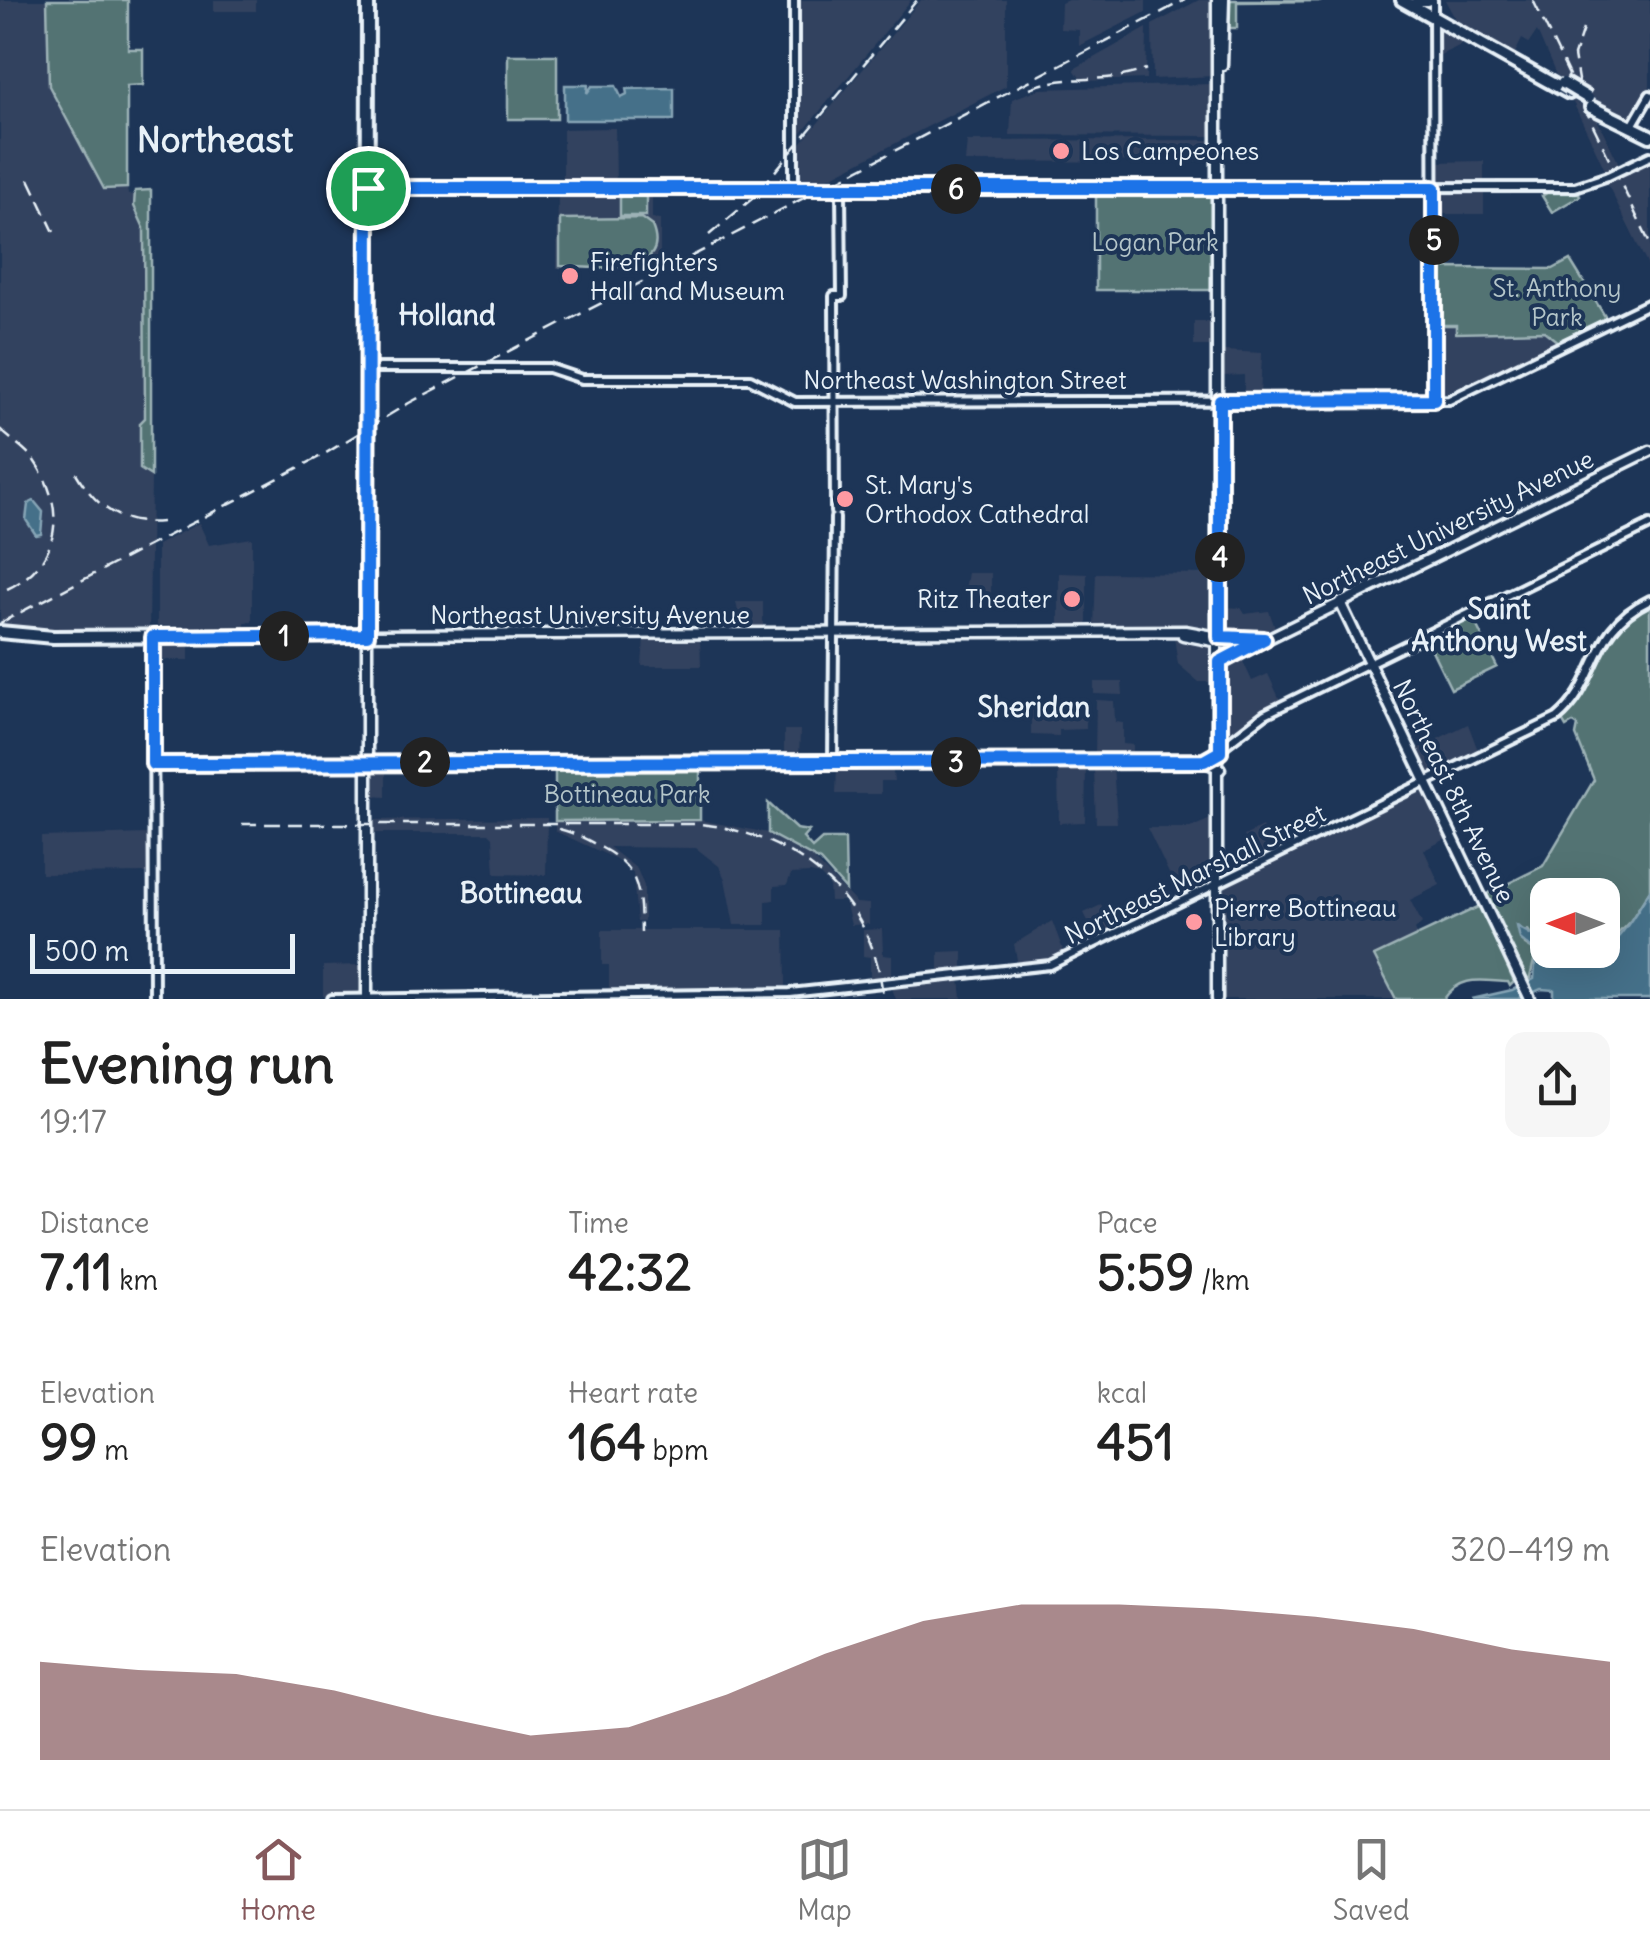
<!DOCTYPE html>
<meta charset="utf-8">
<style>
body{margin:0;font-family:Delius,sans-serif;background:#f6f6f6;color:#222;height:100vh;display:flex;flex-direction:column;font-size:38px;white-space:nowrap}
*{box-sizing:border-box;margin:0}
p{font-size:32px;color:#767676}
.icon{flex:none;width:55px;height:55px;fill:none;stroke:currentColor;stroke-width:2;stroke-linecap:round;stroke-linejoin:round}
.map{position:relative;height:999px;overflow:hidden}
.sheet{display:flex;flex-direction:column;background:#fff;flex:1}
.sheet>*{flex:none}
.needle{width:65px;rotate:270deg}
.controls{position:absolute;left:1530px;top:878px;display:grid;gap:20px}
.controls a{display:grid;place-items:center;width:90px;height:90px;border-radius:20px;background:#fff;box-shadow:0 10px 40px #0002;font-size:50px}
.scale{position:absolute;left:30px;bottom:25px;width:265px;box-sizing:border-box;padding-left:10px;border:5px solid #e8f1f8;border-top:0;font-size:28px;line-height:35px;white-space:nowrap;color:#e8f1f8;-webkit-text-stroke:8px #1d3557;paint-order:stroke}
.pin{position:absolute;display:grid;place-items:center;width:85px;height:85px;color:#fff;margin:-42px;border:5px solid #fff;border-radius:50%;box-shadow:0 2px 10px #0007}
.km{position:absolute;width:50px;height:50px;margin:-25px;border-radius:50%;background:#222;color:#fff;font-size:28px;line-height:50px;text-align:center}
.round{display:grid;place-items:center;flex:none;width:105px;height:105px;border-radius:20px;background:#f6f6f6}
.overview{display:flex;align-items:center;justify-content:space-between;height:170px;padding:0 40px}
h1{font-size:55px;font-weight:800;line-height:75px}
.figures{display:grid;grid-template-columns:repeat(3,1fr);gap:15px;height:170px;padding:10px 40px}
.figures div{display:grid;align-content:center}
.figures b{font-size:50px;font-weight:800}
.figures small{font-size:28px;font-weight:400}
.figures p{font-size:28px}
.chart{height:280px;padding:20px 40px}
.chart p{display:flex;justify-content:space-between}
.chart svg{width:100%;height:180px;margin-top:10px;fill:#85585c;opacity:.7}
.dock{display:flex;justify-content:space-around;align-items:center;height:140px;border-top:2px solid #e0e0e0;background:#fff;font-size:28px;color:#767676}
.dock a{display:grid;justify-items:center;gap:5px}
.dock .on{color:#85585c}
.map>svg:first-child{display:block}
.built{fill:#33425f}
.green{fill:#527373;stroke:#9db2b6;stroke-width:2.5}
.water{fill:#447089;stroke:#86a4b5;stroke-width:2.5}
.lines{fill:none;stroke-linecap:round;stroke-linejoin:round}
.tertiary-casing{stroke:#e8f1f8;stroke-width:14}
.secondary-casing{stroke:#e8f1f8;stroke-width:15}
.primary-casing{stroke:#e8f1f8;stroke-width:18}
.tertiary{stroke:#1d3557;stroke-width:6}
.secondary{stroke:#1d3557;stroke-width:8}
.primary{stroke:#1d3557;stroke-width:10}
.rail{stroke:#e8f1f8;stroke-width:2.5;stroke-dasharray:15 8;stroke-linecap:butt}
.tertiary-bridge-casing{stroke:#e8f1f8;stroke-width:14;stroke-linecap:butt}
.primary-bridge-casing{stroke:#e8f1f8;stroke-width:18;stroke-linecap:butt}
.tertiary-bridge{stroke:#1d3557;stroke-width:6}
.primary-bridge{stroke:#1d3557;stroke-width:10}
.route-casing{stroke:#fff;stroke-width:20}
.route{stroke:#1a73e8;stroke-width:12}
.poi-dot{fill:#ff9aa2;stroke:#1d3557;stroke-width:4}
.labels{text-anchor:middle;stroke-width:8;stroke-linejoin:round;paint-order:stroke}
.poi-label{font-size:25px;fill:#e8f1f8;stroke:#1d3557;text-anchor:start}
.park-label{font-size:25px;fill:#b4c5c9;stroke:#1d3557}
.street-label{font-size:25px;fill:#e8f1f8;stroke:#1d3557}
.neighbourhood-label{font-size:28px;font-weight:bold;fill:#e8f1f8;stroke:#1d3557}
.district-label{font-size:35px;font-weight:bold;fill:#e8f1f8;stroke:#1d3557}
</style>
<div class="map">
<svg width="1650" height="999" viewBox="0 0 1650 999">
<rect width="100%" height="100%" fill="#1d3557"/>
<filter id="ink" filterUnits="userSpaceOnUse"><feTurbulence type="fractalNoise" baseFrequency=".01" numOctaves="2"/><feDisplacementMap in="SourceGraphic" scale="20" xChannelSelector="R" yChannelSelector="G"/><feConvolveMatrix kernelMatrix="1 2 1 2 8 2 1 2 1" color-interpolation-filters="sRGB"/></filter>
<g filter="url(#ink)">
<g class="built">
<polygon points="0,0 47,0 49,86 103,189 127,188 128,195 134,194 134,206 144,228 145,418 140,423 140,468 151,476 149,631 25,630 0,624"/>
<rect x="214" y="0" width="42" height="11"/>
<polygon points="796,0 911,0 797,139"/>
<polygon points="921,0 1006,0 1006,86 811,187 799,186 797,148"/>
<polygon points="1068,0 1146,0 1146,12 1079,46 1079,30 1060,29 1061,3"/>
<polygon points="1199,0 1213,0 1214,76 1153,79 1152,25"/>
<polygon points="1445,0 1650,0 1650,88 1629,119 1556,75 1537,31 1529,43 1522,39 1515,53 1457,22"/>
<polygon points="1436,23 1466,38 1465,43 1436,57"/>
<polygon points="1147,28 1146,79 1082,81 1074,69"/>
<polygon points="1213,84 1214,136 1010,135 1012,99 1040,89"/>
<polygon points="1572,100 1594,113 1620,166 1606,172"/>
<polygon points="615,128 616,187 563,185 563,129"/>
<polygon points="1214,140 1216,161 965,162 967,141"/>
<polygon points="1650,160 1650,270 1607,183"/>
<polygon points="1484,161 1484,185 1436,182 1436,162"/>
<polygon points="1439,191 1484,191 1484,214 1436,214"/>
<polygon points="558,193 652,193 652,219 660,220 660,257 632,269 557,268"/>
<polygon points="1194,322 1216,322 1214,346 1194,346"/>
<polygon points="1439,326 1456,326 1457,333 1544,331 1558,342 1439,396"/>
<polygon points="1224,351 1262,353 1260,398 1244,398 1244,375 1223,376"/>
<polygon points="199,523 209,545 252,538 252,621 245,622 245,628 157,626 157,545"/>
<polygon points="968,573 991,573 991,595 984,595 984,589 965,589"/>
<polygon points="1059,573 1087,574 1087,630 1059,630"/>
<polygon points="1096,573 1215,574 1214,629 1094,628"/>
<polygon points="736,602 763,602 763,631 742,631"/>
<polygon points="1224,607 1241,608 1245,614 1269,611 1275,628 1255,638 1224,635"/>
<polygon points="1174,637 1215,646 1216,682 1199,682 1178,664"/>
<polygon points="644,638 700,638 701,666 642,666"/>
<rect x="159" y="642" width="30" height="18"/>
<polygon points="1240,655 1252,681 1268,674 1281,702 1256,715 1226,741 1224,664"/>
<polygon points="1094,682 1122,682 1123,695 1094,694"/>
<polygon points="1096,700 1114,701 1115,722 1123,723 1123,744 1133,745 1133,758 1095,758"/>
<polygon points="1031,703 1086,703 1086,729 1059,730 1059,736 1031,735"/>
<polygon points="1468,724 1479,753 1428,775 1415,750"/>
<polygon points="784,730 800,730 799,758 784,757"/>
<polygon points="1058,765 1086,767 1085,822 1059,823"/>
<polygon points="1113,765 1117,823 1096,823 1094,767"/>
<polygon points="374,766 386,766 386,797 372,796"/>
<polygon points="837,766 892,765 894,781 881,781 881,794 836,794"/>
<polygon points="1427,789 1450,837 1424,850 1440,885 1410,900 1422,923 1415,930 1426,953 1425,999 1221,999 1225,886"/>
<polygon points="547,818 546,875 495,874 493,837 489,833 371,833 371,820"/>
<polygon points="1213,818 1214,882 1181,898 1147,828 1190,828"/>
<polygon points="700,820 768,833 808,853 856,903 869,904 869,924 851,925 845,901 830,901 829,884 820,875 810,873 791,874 787,885 774,886 774,900 766,901 766,925 734,925 725,879 719,866 696,848 609,847 637,869 644,886 644,922 637,922 633,873 616,859 555,831 555,821"/>
<polygon points="1262,827 1274,853 1257,861 1244,836"/>
<polygon points="148,834 148,873 41,874 41,837"/>
<polygon points="1101,905 1113,931 1097,939 1084,913"/>
<polygon points="1052,921 1065,955 1018,965 1014,944"/>
<polygon points="882,929 883,955 892,956 892,978 870,981 870,957 863,956 863,930"/>
<polygon points="602,930 785,930 786,986 609,991 609,965 602,965"/>
<polygon points="963,951 963,971 939,973 939,952"/>
<polygon points="364,965 364,992 323,996 323,966"/>
<polygon points="960,978 962,999 896,999 891,986"/>
</g>
<g class="green">
<polygon points="47,0 128,0 128,49 143,49 143,85 127,86 127,188 104,189 49,86"/>
<polygon points="1228,0 1321,0 1321,1 1237,2 1237,28 1227,28"/>
<rect x="508" y="55" width="49" height="64"/>
<polygon points="151,190 151,476 140,469 140,423 145,418 144,228 134,206 135,191"/>
<polygon points="1547,193 1579,193 1580,196 1552,212 1542,196"/>
<rect x="1096" y="194" width="118" height="96"/>
<polygon points="646,196 646,216 620,216 620,196"/>
<path d="M 641,218 L 652,226 C 674,279 589,267 560,266 L 560,219 Z"/>
<polygon points="1570,260 1606,318 1558,342 1544,331 1456,333 1456,325 1439,325 1439,268 1553,269"/>
<path d="M 1650,605 L 1650,890 L 1631,920 L 1603,949 L 1602,895 L 1548,895 L 1548,950 L 1602,950 L 1554,966 L 1528,930 L 1523,936 L 1525,945 L 1536,952 L 1529,982 L 1487,894 L 1543,866 L 1594,780 L 1576,736 L 1578,726 L 1573,723 L 1566,727 L 1562,720 C 1601,683 1595,633 1650,605 Z"/>
<polygon points="1473,618 1497,667 1451,689 1427,640"/>
<polygon points="555,767 700,767 700,820 555,821"/>
<polygon points="768,803 796,829 809,831 803,838 812,848 822,839 845,839 846,890 820,861 768,833"/>
<path d="M 1480,906 L 1514,982 L 1510,986 L 1508,982 C 1482,981 1461,974 1444,999 L 1396,999 L 1374,956 Z"/>
</g>
<g class="water">
<polygon points="565,85 588,85 587,93 592,86 616,86 621,97 627,94 626,89 674,88 674,120 565,120"/>
<polygon points="34,501 43,512 41,534 36,535 26,520 28,504"/>
<path d="M 1650,890 L 1650,999 L 1554,999 L 1554,990 L 1541,989 L 1519,999 L 1472,999 L 1512,990 L 1534,979 L 1536,952 L 1520,939 L 1517,926 L 1546,944 L 1549,963 L 1554,966 C 1567,960 1577,958 1591,956 C 1616,951 1638,909 1650,890 Z"/>
</g>
<g class="lines">
<defs>
<g id="tertiary">
<polyline points="1433,0 1434,400"/>
<polyline points="1632,126 1650,95"/>
<polyline points="1627,167 1650,156"/>
<polyline points="367,188 1575,187 1608,176"/>
<polyline points="794,190 794,0"/>
<polyline points="367,368 549,368 582,379 750,379 795,402 1449,400 1650,303"/>
<polyline points="835,512 834,296 842,296 841,190"/>
<polyline points="153,637 154,999"/>
<polyline points="833,762 835,518"/>
<polyline points="153,764 1204,761 1265,714 1650,525"/>
<path d="M 332,999 L 790,993 L 1050,965 L 1557,718 C 1601,682 1587,630 1650,600"/>
</g>
<g id="secondary">
<polyline points="1222,65 1224,0"/>
<polyline points="1340,602 1530,999"/>
<polyline points="1183,635 1248,648"/>
<polyline points="1220,662 1650,451"/>
<polyline points="1204,761 1220,769"/>
<polyline points="367,999 367,635 1186,631 1240,641 1264,639"/>
<polyline points="1217,999 1217,0"/>
</g>
<g id="primary">
<polyline points="1402,0 1569,93"/>
<polyline points="1417,0 1427,0"/>
<polyline points="1591,107 1650,136"/>
<polyline points="0,632 53,637 367,635 368,0"/>
</g>
</defs>
<use href="#tertiary" class="tertiary-casing"/>
<use href="#secondary" class="secondary-casing"/>
<use href="#primary" class="primary-casing"/>
<use href="#tertiary" class="tertiary"/>
<use href="#secondary" class="secondary"/>
<use href="#primary" class="primary"/>
<g class="rail">
<polyline points="1533,0 1650,244"/>
<polyline points="1579,86 1574,56 1583,29"/>
<path d="M 1030,88 C 1068,73 1110,85 1146,69"/>
<polyline points="29,179 54,232"/>
<polyline points="709,235 753,198 917,0"/>
<path d="M 0,429 C 11,441 26,448 35,462 C 69,512 59,569 0,592"/>
<path d="M 76,473 C 96,507 121,526 162,522"/>
<polyline points="0,623 321,456 409,403 1185,0"/>
<path d="M 242,824 L 699,824 C 795,833 876,899 883,999"/>
<path d="M 559,829 C 575,833 588,840 602,848 C 641,869 640,892 641,933"/>
</g>
<defs>
<polyline id="tertiary-bridge" points="1608,176 1627,167"/>
<polyline id="primary-bridge" points="1563,83 1588,98"/>
</defs>
<use href="#tertiary-bridge" class="tertiary-bridge-casing"/>
<use href="#primary-bridge" class="primary-bridge-casing"/>
<use href="#tertiary-bridge" class="tertiary-bridge"/>
<use href="#primary-bridge" class="primary-bridge"/>
</g>
</g>
<g class="lines" filter="url(#ink)">
<defs>
<polygon id="route" points="368,188 1434,188 1434,400 1220,401 1220,637 1264,639 1220,662 1220,752 1204,761 153,764 153,637 367,635"/>
</defs>
<use href="#route" class="route-casing"/>
<use href="#route" class="route"/>
</g>
<g class="poi-dot">
<circle cx="1061" cy="151" r="10"/>
<circle cx="570" cy="276" r="10"/>
<circle cx="845" cy="499" r="10"/>
<circle cx="1072" cy="599" r="10"/>
<circle cx="1194" cy="922" r="10"/>
</g>
<g class="labels">
<g class="poi-label">
<text x="1081" y="160">Los Campeones</text>
<text x="590" y="271">Firefighters<tspan x="590" dy="29">Hall and Museum</tspan></text>
<text x="865" y="494">St. Mary's<tspan x="865" dy="29">Orthodox Cathedral</tspan></text>
<text x="1052" y="608" text-anchor="end">Ritz Theater</text>
<text x="1214" y="917">Pierre Bottineau<tspan x="1214" dy="29">Library</tspan></text>
</g>
<g class="park-label">
<text x="1155" y="251">Logan Park</text>
<text x="1557" y="297">St. Anthony<tspan x="1557" dy="29">Park</tspan></text>
<text x="627" y="803">Bottineau Park</text>
</g>
<g class="street-label">
<text x="965" y="389">Northeast Washington Street</text>
<text transform="translate(1448 527) rotate(-26)" y="9">Northeast University Avenue</text>
<text x="590" y="624">Northeast University Avenue</text>
<text transform="translate(1454 791) rotate(64)" y="9">Northeast 8th Avenue</text>
<text transform="translate(1195 874) rotate(-26)" y="9">Northeast Marshall Street</text>
</g>
<g class="neighbourhood-label">
<text x="447" y="325">Holland</text>
<text x="1499" y="619">Saint<tspan x="1499" dy="32">Anthony West</tspan></text>
<text x="1034" y="717">Sheridan</text>
<text x="521" y="903">Bottineau</text>
</g>
<g class="district-label">
<text x="215" y="152">Northeast</text>
</g>
</g>
</svg>
<div class="controls">
<a><svg class="needle" viewBox="-14 -14 28 28"><path d="M0-13l5 13h-10z" fill="#e53935"/><path d="M0 13l5-13h-10z" fill="#767676"/></svg></a>
</div>
<div class="scale">500 m</div>
<div class="pin" style="left:368px;top:188px;background:#1e9e55"><svg class="icon" aria-label="arrive" viewBox="0 0 24 24"><path d="M6 21V4h12l-3 4 3 4H6"/></svg></div>
<b class="km" style="left:284px;top:636px">1</b>
<b class="km" style="left:425px;top:762px">2</b>
<b class="km" style="left:956px;top:762px">3</b>
<b class="km" style="left:1220px;top:557px">4</b>
<b class="km" style="left:1434px;top:240px">5</b>
<b class="km" style="left:956px;top:189px">6</b>
</div>
<section class="sheet">
<div class="overview"><div><h1>Evening run</h1><p>19:17</p></div><a class="round"><svg class="icon" aria-label="share" viewBox="0 0 24 24"><path d="M12 15V3M7 8l5-5 5 5M5 13v7h14v-7"/></svg></a></div>
<div class="figures">
<div><p>Distance</p><b>7.11<small> km</small></b></div>
<div><p>Time</p><b>42:32</b></div>
<div><p>Pace</p><b>5:59<small> /km</small></b></div>
</div>
<div class="figures">
<div><p>Elevation</p><b>99<small> m</small></b></div>
<div><p>Heart rate</p><b>164<small> bpm</small></b></div>
<div><p>kcal</p><b>451</b></div>
</div>
<div class="chart"><p><span>Elevation</span>320–419 m</p>
<svg viewBox="0 0 160 44" preserveAspectRatio="none"><path d="M0 44V20L10 22L20 23L30 27L40 33L50 38L60 36L70 28L80 18L90 10L100 6L110 6L120 7L130 9L140 12L150 17L160 20V44z"/></svg>
</div>
</section>
<nav class="dock">
<a class="on"><svg class="icon" aria-label="home" viewBox="0 0 24 24"><path d="M3 11l9-7 9 7M6 9v11h12V9"/></svg>Home</a>
<a><svg class="icon" aria-label="map" viewBox="0 0 24 24"><path d="M3 6l6-2 6 2 6-2v14l-6 2-6-2-6 2zM9 4v14M15 6v14"/></svg>Map</a>
<a><svg class="icon" aria-label="saved" viewBox="0 0 24 24"><path d="M7 4h10v16l-5-4-5 4z"/></svg>Saved</a>
</nav>
